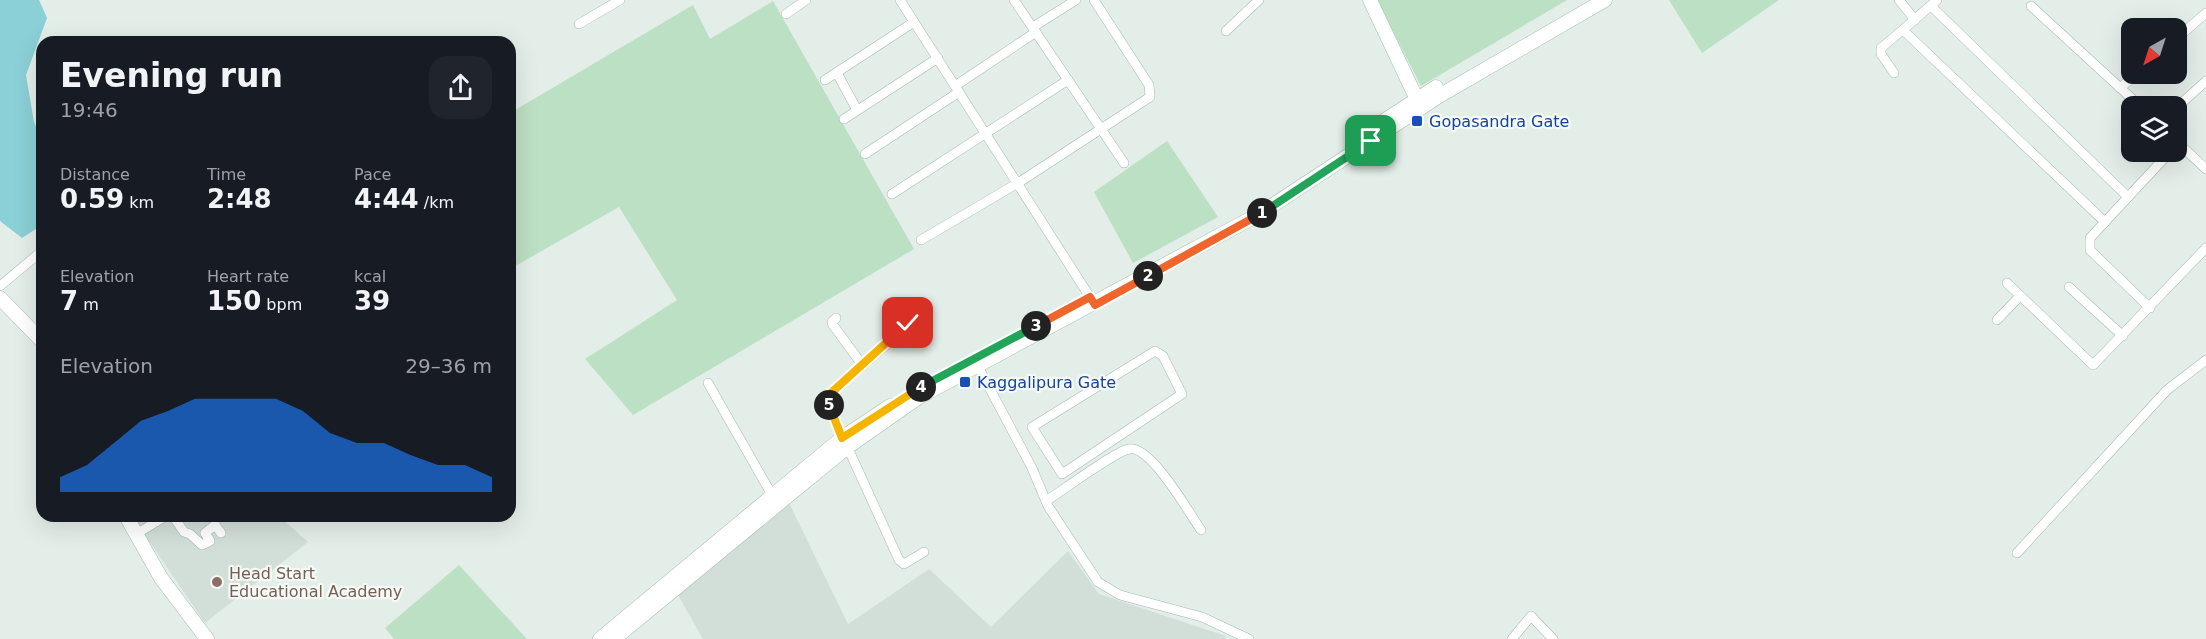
<!DOCTYPE html>
<meta charset="utf-8">
<style>
body{margin:0;font-family:"DejaVu Sans",sans-serif;background:#20242c;color:#f1f3f6;height:100vh;display:flex;flex-direction:column;font-size:22px;white-space:nowrap}
*{box-sizing:border-box;margin:0}
p{font-size:20px;color:#9ea1a6}
.icon{flex:none;width:33px;height:33px;fill:none;stroke:currentColor;stroke-width:2;stroke-linecap:round;stroke-linejoin:round}
.map{position:relative;flex:1;overflow:hidden}
.details{position:absolute;left:36px;top:36px;width:480px;height:486px;display:flex;flex-direction:column;background:#171b24;border-radius:18px;box-shadow:0 6px 24px #0002}
.details>*{flex:none}
.needle{width:39px;rotate:219deg}
.tools{position:absolute;left:2121px;top:18px;display:grid;gap:12px}
.tools a{display:grid;place-items:center;width:66px;height:66px;border-radius:12px;background:#171b24;box-shadow:0 6px 24px #0002;font-size:30px}
.pin{position:absolute;display:grid;place-items:center;width:51px;height:51px;color:#fff;margin:-26px;border-radius:12px;box-shadow:0 3px 9px #0006}
.km{position:absolute;width:30px;height:30px;margin:-15px;border-radius:50%;background:#222;color:#fff;font-size:16px;line-height:30px;text-align:center}
.round{display:grid;place-items:center;flex:none;width:63px;height:63px;border-radius:18px;background:#20242c}
.overview{display:flex;align-items:center;justify-content:space-between;height:102px;padding:0 24px}
h1{font-size:33px;font-weight:600;line-height:45px}
.stats{display:grid;grid-template-columns:repeat(3,1fr);gap:9px;height:102px;padding:6px 24px}
.stats div{display:grid;align-content:center}
.stats b{font-size:26px;font-weight:600}
.stats small{font-size:16px;font-weight:400}
.stats p{font-size:16px}
.chart{height:168px;padding:12px 24px}
.chart p{display:flex;justify-content:space-between}
.chart svg{width:100%;height:108px;margin-top:6px;fill:#1a73e8;opacity:.7}
.map>svg:first-child{display:block}
.built{fill:#d2ded8}
.green{fill:#bce0c3}
.water{fill:#8ad0d6}
.lines{fill:none;stroke-linecap:round;stroke-linejoin:round}
.street-casing{stroke:#a6b7b0;stroke-width:10}
.secondary-casing{stroke:#a2bbb0;stroke-width:15}
.street{stroke:#fff;stroke-width:9}
.secondary{stroke:#fff;stroke-width:14}
.split-1-casing{stroke:#fff;stroke-width:12}
.split-2-casing{stroke:#fff;stroke-width:12}
.split-3-casing{stroke:#fff;stroke-width:12}
.split-4-casing{stroke:#fff;stroke-width:12}
.split-5-casing{stroke:#fff;stroke-width:12}
.split-6-casing{stroke:#fff;stroke-width:12}
.split-1{stroke:#22a559;stroke-width:8}
.split-2{stroke:#f0652b;stroke-width:8}
.split-3{stroke:#f0652b;stroke-width:8}
.split-4{stroke:#22a559;stroke-width:8}
.split-5{stroke:#f5b400;stroke-width:8}
.split-6{stroke:#f5b400;stroke-width:8}
.transit-dot{fill:#1a4fb4;stroke:#f5faf7;stroke-width:2}
.education-dot{fill:#8d6e63;stroke:#f5faf7;stroke-width:2}
.labels{text-anchor:middle;stroke-width:4.5;stroke-linejoin:round;paint-order:stroke}
.transit-label{font-size:16px;fill:#164399;stroke:#f5faf7;text-anchor:start}
.education-label{font-size:16px;fill:#785e54;stroke:#f5faf7;text-anchor:start}
</style>
<div class="map">
<svg width="2206" height="639" viewBox="0 0 2206 639">
<rect width="100%" height="100%" fill="#e4eee9"/>
<g class="built">
<polygon points="789,503 848,624 929,569 991,627 1068,551 1099,594 1226,636 1224,639 703,639 678,595"/>
<polygon points="132,516 279,516 308,542 205,623"/>
</g>
<g class="green">
<polygon points="1377,0 1567,0 1421,86"/>
<polygon points="1669,0 1779,0 1702,53"/>
<polygon points="773,1 914,249 633,415 585,359 677,300 619,207 510,269 510,113 693,5 710,39"/>
<polygon points="1167,141 1218,217 1133,263 1094,192"/>
<polygon points="459,565 527,639 394,639 385,628"/>
</g>
<polygon class="water" points="0,0 39,0 47,18 26,75 34,122 42,139 42,225 22,238 0,221"/>
<g class="lines">
<defs>
<g id="street">
<polyline points="900,0 1095,305"/>
<polyline points="1014,0 1124,163"/>
<polyline points="1899,0 1915,20"/>
<polyline points="1937,0 1905,28 1905,32 2105,222"/>
<polyline points="1931,6 2128,197"/>
<polyline points="2031,6 2140,106"/>
<polyline points="786,14 806,0"/>
<polyline points="579,24 620,0"/>
<polyline points="1033,27 1076,0"/>
<polyline points="1226,31 1259,0"/>
<polyline points="2176,39 2206,13"/>
<polyline points="837,73 857,110"/>
<polyline points="1894,73 1881,54 1881,48 1905,28"/>
<polyline points="825,80 914,22"/>
<polyline points="955,86 1036,32"/>
<polyline points="2120,88 2137,74"/>
<polyline points="2176,108 2206,81"/>
<polyline points="844,119 938,58"/>
<polyline points="2176,141 2206,169"/>
<polyline points="865,154 959,92"/>
<polyline points="892,194 1068,80"/>
<polyline points="921,240 1018,183 1150,97 1149,85 1094,0"/>
<polyline points="2007,283 2093,365 2206,248"/>
<polyline points="0,286 42,251"/>
<polyline points="2069,287 2123,336"/>
<polyline points="2150,308 2090,250 2090,238 2170,152"/>
<polyline points="899,310 908,323 907,327 832,392 826,400 899,560 904,564 924,552"/>
<polyline points="836,318 832,322 833,325 863,366"/>
<polyline points="1997,320 2020,296"/>
<polygon points="1155,351 1163,356 1182,394 1062,474 1032,427"/>
<polyline points="974,359 1032,468 1048,506 1098,582 1120,595 1202,617 1249,639"/>
<polyline points="708,383 772,495"/>
<path d="M 1046,501 C 1062,491 1114,452 1129,449 C 1151,445 1189,513 1201,530"/>
<polyline points="173,516 184,532 190,534 202,545 210,541 205,533 215,525 221,533"/>
<polyline points="136,534 166,516"/>
<polyline points="2017,553 2167,390 2206,360"/>
<polyline points="1512,639 1531,616 1553,639"/>
</g>
<g id="secondary">
<polyline points="1370,0 1420,106"/>
<polyline points="1382,122 1436,87"/>
<polyline points="0,298 42,341"/>
<polyline points="126,516 161,578 207,639"/>
<polyline points="600,639 842,438 890,406"/>
<polyline points="614,639 846,448 919,397 1261,213 1439,96 1605,0"/>
</g>
</defs>
<use href="#street" class="street-casing"/>
<use href="#secondary" class="secondary-casing"/>
<use href="#street" class="street"/>
<use href="#secondary" class="secondary"/>
</g>
<g class="lines">
<defs>
<polyline id="split-1" points="1262,213 1371,141"/>
<polyline id="split-2" points="1148,276 1262,213"/>
<polyline id="split-3" points="1036,326 1090,297 1095,305 1148,276"/>
<polyline id="split-4" points="921,387 1036,326"/>
<polyline id="split-5" points="829,405 842,438 921,387"/>
<polyline id="split-6" points="829,405 826,400 832,392 908,323"/>
</defs>
<use href="#split-1" class="split-1-casing"/>
<use href="#split-2" class="split-2-casing"/>
<use href="#split-3" class="split-3-casing"/>
<use href="#split-4" class="split-4-casing"/>
<use href="#split-5" class="split-5-casing"/>
<use href="#split-6" class="split-6-casing"/>
<use href="#split-1" class="split-1"/>
<use href="#split-2" class="split-2"/>
<use href="#split-3" class="split-3"/>
<use href="#split-4" class="split-4"/>
<use href="#split-5" class="split-5"/>
<use href="#split-6" class="split-6"/>
</g>
<g class="transit-dot">
<rect x="1411" y="115" width="12" height="12" rx="3"/>
<rect x="959" y="376" width="12" height="12" rx="3"/>
</g>
<circle class="education-dot" cx="217" cy="582" r="6"/>
<g class="labels">
<g class="transit-label">
<text x="1429" y="127">Gopasandra Gate</text>
<text x="977" y="388">Kaggalipura Gate</text>
</g>
<g class="education-label">
<text x="229" y="579">Head Start<tspan x="229" dy="18">Educational Academy</tspan></text>
</g>
</g>
</svg>
<div class="tools">
<a><svg class="needle" viewBox="-14 -14 28 28"><path d="M0-13l5 13h-10z" fill="#e53935"/><path d="M0 13l5-13h-10z" fill="#9ea1a6"/></svg></a>
<a><svg class="icon" aria-label="layers" viewBox="0 0 24 24"><path d="M12 4l9 5-9 5-9-5zM3 14l9 5 9-5"/></svg></a>
</div>
<div class="pin" style="left:1371px;top:141px;background:#1e9e55"><svg class="icon" aria-label="arrive" viewBox="0 0 24 24"><path d="M6 21V4h12l-3 4 3 4H6"/></svg></div>
<div class="pin" style="left:908px;top:323px;background:#d93025"><svg class="icon" aria-label="check" viewBox="0 0 24 24"><path d="M5 12l5 5 9-10"/></svg></div>
<b class="km" style="left:1262px;top:213px">1</b>
<b class="km" style="left:1148px;top:276px">2</b>
<b class="km" style="left:1036px;top:326px">3</b>
<b class="km" style="left:921px;top:387px">4</b>
<b class="km" style="left:829px;top:405px">5</b>
<section class="details">
<div class="overview"><div><h1>Evening run</h1><p>19:46</p></div><a class="round"><svg class="icon" aria-label="share" viewBox="0 0 24 24"><path d="M12 15V3M7 8l5-5 5 5M5 13v7h14v-7"/></svg></a></div>
<div class="stats">
<div><p>Distance</p><b>0.59<small> km</small></b></div>
<div><p>Time</p><b>2:48</b></div>
<div><p>Pace</p><b>4:44<small> /km</small></b></div>
</div>
<div class="stats">
<div><p>Elevation</p><b>7<small> m</small></b></div>
<div><p>Heart rate</p><b>150<small> bpm</small></b></div>
<div><p>kcal</p><b>39</b></div>
</div>
<div class="chart"><p><span>Elevation</span>29–36 m</p>
<svg viewBox="0 0 160 44" preserveAspectRatio="none"><path d="M0 44V38L10 33L20 24L30 15L40 11L50 6L60 6L70 6L80 6L90 11L100 20L110 24L120 24L130 29L140 33L150 33L160 38V44z"/></svg>
</div>
</section>
</div>
